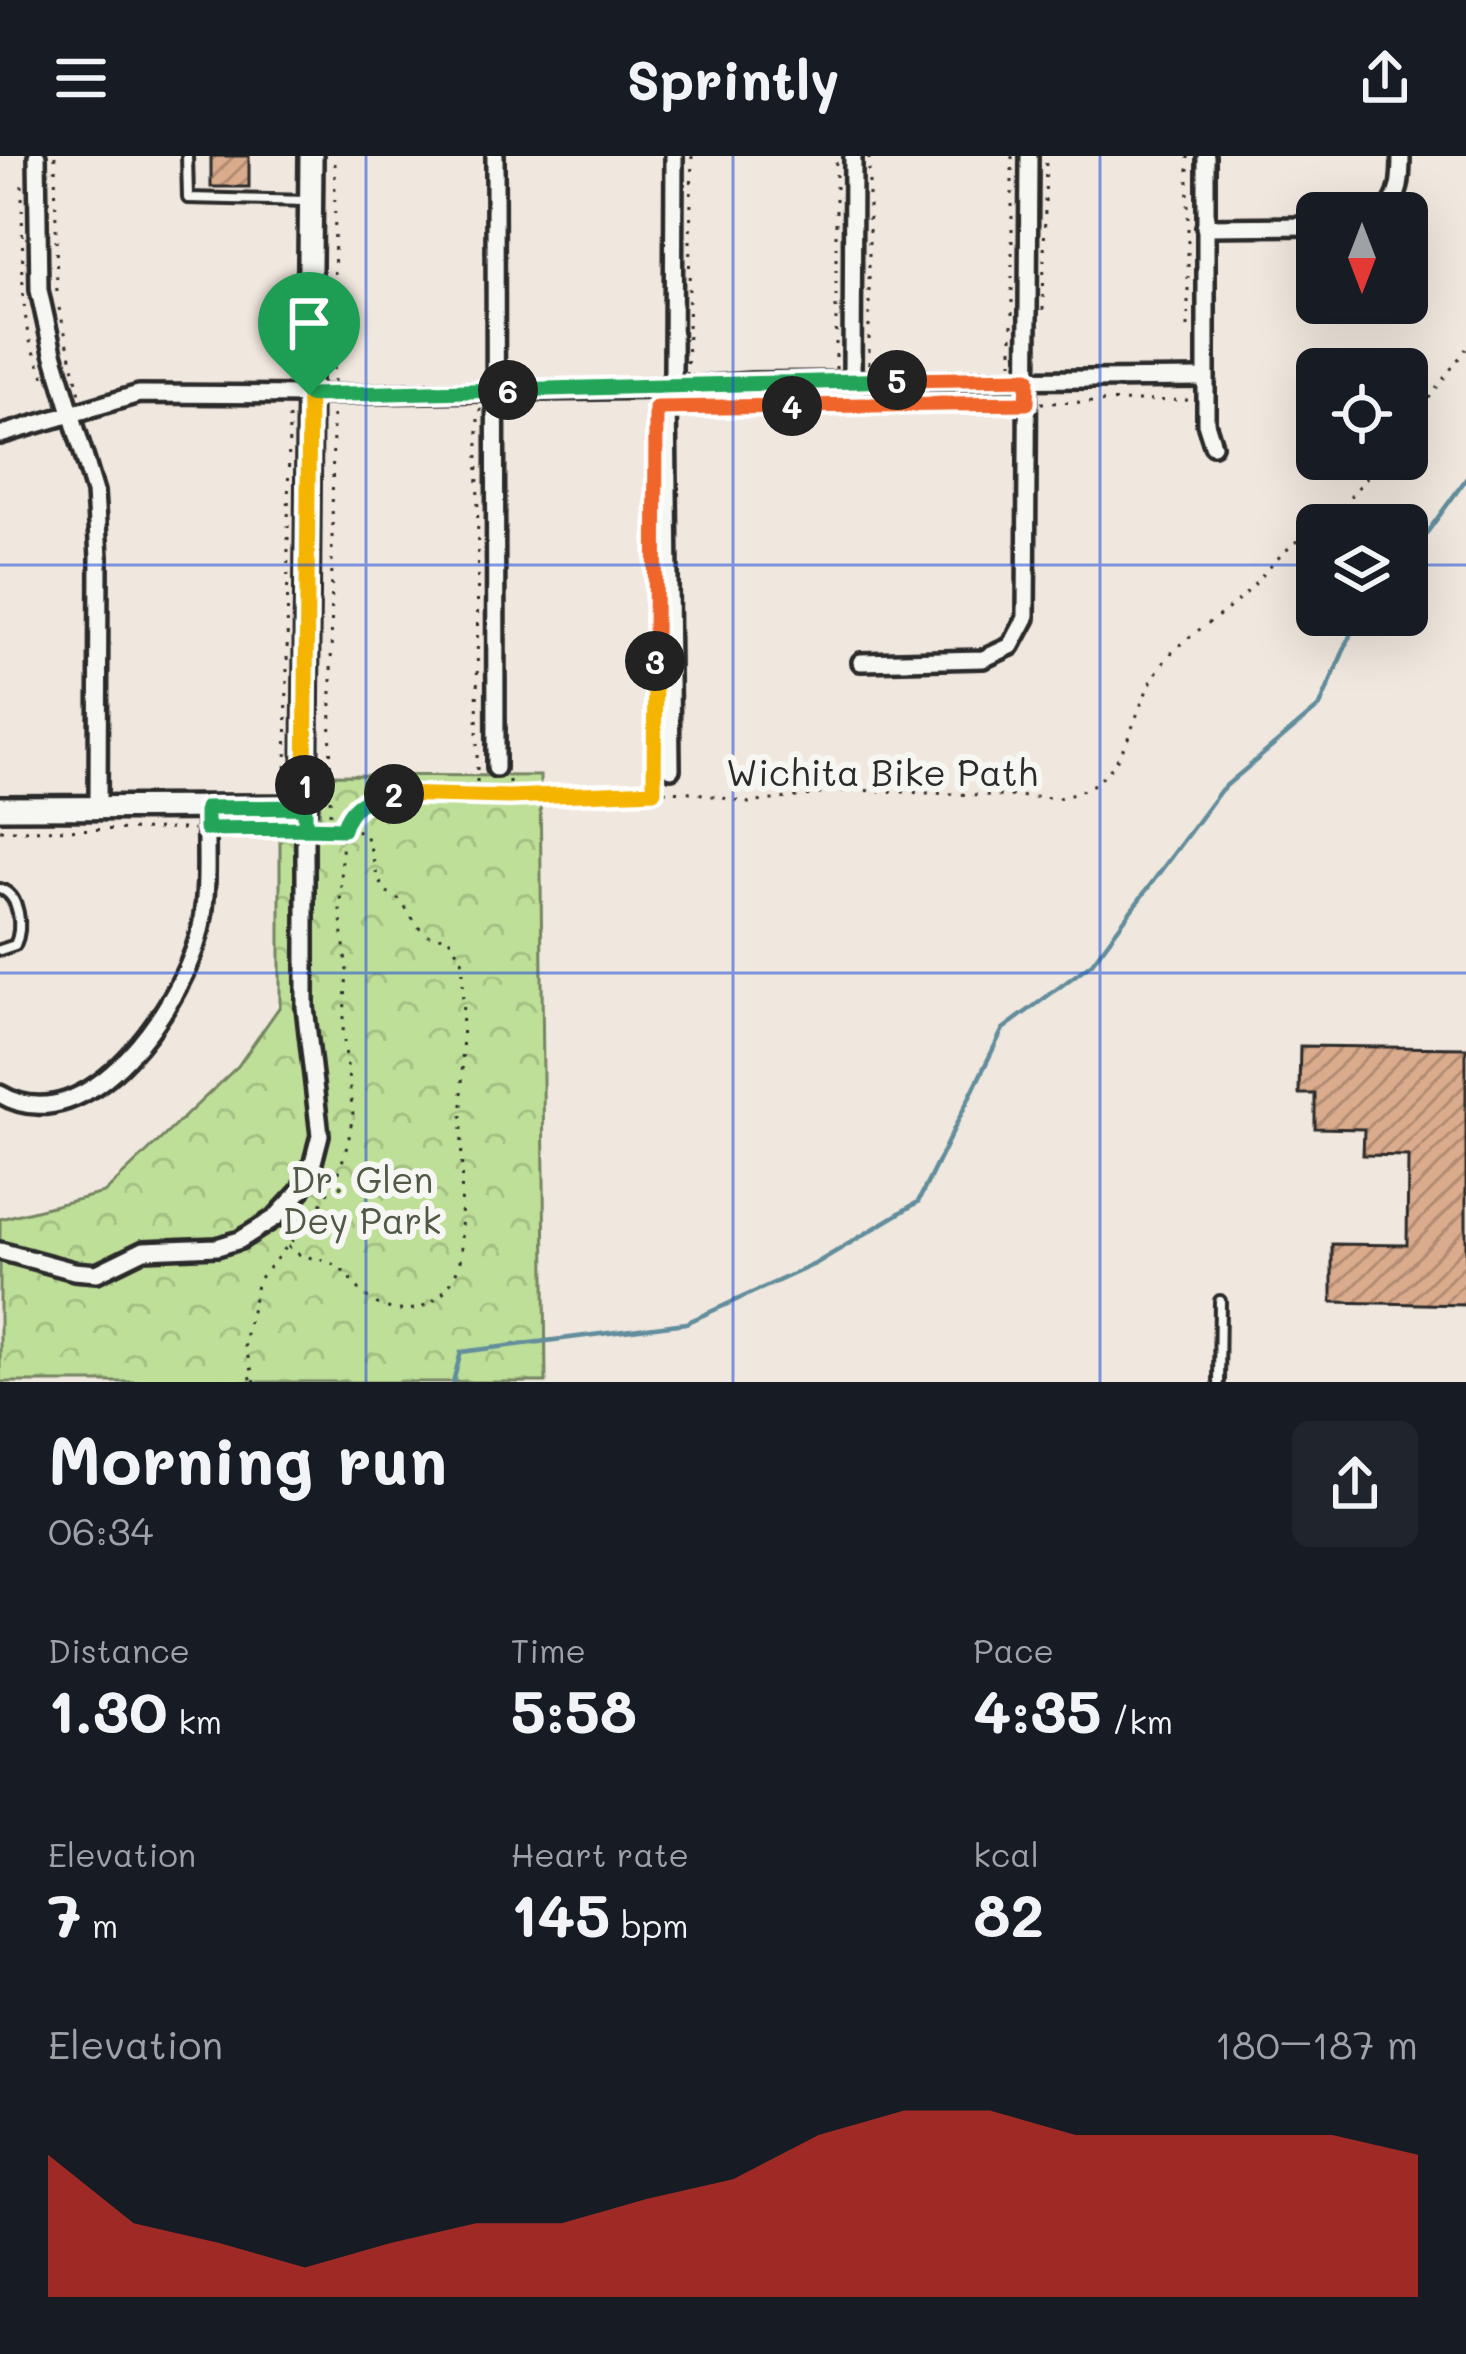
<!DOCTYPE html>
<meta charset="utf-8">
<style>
body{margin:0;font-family:Mali,sans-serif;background:#20242c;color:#f1f3f6;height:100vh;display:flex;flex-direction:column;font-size:45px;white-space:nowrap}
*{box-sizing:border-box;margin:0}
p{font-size:39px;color:#9ea1a6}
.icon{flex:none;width:66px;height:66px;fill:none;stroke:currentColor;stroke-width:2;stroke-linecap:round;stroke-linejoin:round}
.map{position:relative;height:1226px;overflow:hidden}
.panel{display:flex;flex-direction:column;background:#171b24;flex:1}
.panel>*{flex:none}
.needle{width:78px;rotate:180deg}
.tools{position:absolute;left:1296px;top:36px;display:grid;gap:24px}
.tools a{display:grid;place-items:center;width:132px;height:132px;border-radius:18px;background:#171b24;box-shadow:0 12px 48px #0002;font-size:60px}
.pin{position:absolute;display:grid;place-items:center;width:102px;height:102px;color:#fff;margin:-123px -51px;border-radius:50% 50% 50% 0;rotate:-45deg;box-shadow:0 0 12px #0007}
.pin .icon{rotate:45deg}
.km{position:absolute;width:60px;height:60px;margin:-30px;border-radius:50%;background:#222;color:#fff;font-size:33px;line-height:60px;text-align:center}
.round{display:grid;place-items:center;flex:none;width:126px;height:126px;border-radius:18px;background:#20242c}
.head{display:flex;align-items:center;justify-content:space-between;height:204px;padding:0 48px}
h1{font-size:66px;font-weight:700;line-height:90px}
.metrics{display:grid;grid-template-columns:repeat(3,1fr);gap:18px;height:204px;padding:12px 48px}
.metrics div{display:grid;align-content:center}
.metrics b{font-size:60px;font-weight:700}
.metrics small{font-size:33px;font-weight:400}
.metrics p{font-size:33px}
.chart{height:336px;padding:24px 48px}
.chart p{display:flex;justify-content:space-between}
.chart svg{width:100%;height:216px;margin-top:12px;fill:#d93025;opacity:.7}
header{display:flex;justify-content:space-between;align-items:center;height:156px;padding:0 48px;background:#171b24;font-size:54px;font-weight:700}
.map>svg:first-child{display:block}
.forest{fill:url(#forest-crowns);stroke:#748562;stroke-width:3}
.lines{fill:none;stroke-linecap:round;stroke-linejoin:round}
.stream{stroke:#628d9c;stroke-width:4.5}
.building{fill:url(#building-hatch);stroke:#2b2b2b;stroke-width:3}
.lane-casing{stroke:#2b2b2b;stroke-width:16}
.street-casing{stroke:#2b2b2b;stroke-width:24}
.secondary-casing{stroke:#2b2b2b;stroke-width:30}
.path{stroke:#2b2b2b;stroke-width:3;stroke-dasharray:3 9;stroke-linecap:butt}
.lane{stroke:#f6f6f2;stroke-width:8}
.street{stroke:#f6f6f2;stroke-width:15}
.secondary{stroke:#f6f6f2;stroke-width:21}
.split-1-casing{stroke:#fff;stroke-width:24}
.split-2-casing{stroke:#fff;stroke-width:24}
.split-3-casing{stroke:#fff;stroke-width:24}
.split-4-casing{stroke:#fff;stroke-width:24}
.split-5-casing{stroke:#fff;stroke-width:24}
.split-6-casing{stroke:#fff;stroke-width:24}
.split-7-casing{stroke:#fff;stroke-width:24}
.split-1{stroke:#f5b400;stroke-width:15}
.split-2{stroke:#22a559;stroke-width:15}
.split-3{stroke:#f5b400;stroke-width:15}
.split-4{stroke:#f0652b;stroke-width:15}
.split-5{stroke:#f0652b;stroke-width:15}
.split-6{stroke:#22a559;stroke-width:15}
.split-7{stroke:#22a559;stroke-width:15}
.grid{fill:none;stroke:#1d4ed8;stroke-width:3;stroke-opacity:0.55}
.labels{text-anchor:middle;stroke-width:12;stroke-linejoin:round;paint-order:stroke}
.street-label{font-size:36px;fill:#2b2b2b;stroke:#f6f6f2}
.park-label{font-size:36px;fill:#505846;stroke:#f6f6f2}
</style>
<header><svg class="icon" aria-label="menu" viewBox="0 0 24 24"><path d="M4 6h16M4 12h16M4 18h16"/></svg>Sprintly<svg class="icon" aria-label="share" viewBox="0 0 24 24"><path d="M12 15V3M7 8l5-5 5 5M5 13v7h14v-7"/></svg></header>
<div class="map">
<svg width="1466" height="1226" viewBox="0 0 1466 1226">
<defs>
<pattern id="forest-crowns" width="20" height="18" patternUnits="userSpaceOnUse" patternTransform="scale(3)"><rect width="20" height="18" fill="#bedf98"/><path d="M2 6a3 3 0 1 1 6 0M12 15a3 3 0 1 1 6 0" fill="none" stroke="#a3c083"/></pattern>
<pattern id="building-hatch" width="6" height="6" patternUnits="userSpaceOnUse" patternTransform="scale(3)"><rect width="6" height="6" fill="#daab8c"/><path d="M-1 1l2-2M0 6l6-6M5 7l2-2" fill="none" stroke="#b18b73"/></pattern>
</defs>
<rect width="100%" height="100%" fill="#f0e7de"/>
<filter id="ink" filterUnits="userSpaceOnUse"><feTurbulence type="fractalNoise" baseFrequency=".00833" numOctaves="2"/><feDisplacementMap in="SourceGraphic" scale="24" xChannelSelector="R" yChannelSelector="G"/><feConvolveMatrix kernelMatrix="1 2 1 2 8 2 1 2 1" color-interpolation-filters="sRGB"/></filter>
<g filter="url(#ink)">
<polygon class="forest" points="328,619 540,620 546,1226 0,1226 0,1063 104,1037 238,910 280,850 280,670 319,669 320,642 328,638"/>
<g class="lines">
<g class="stream">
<polyline points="1407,404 1466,323"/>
<polyline points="453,1226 461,1196 686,1167 815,1108 918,1046 1003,873 1092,807 1221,634 1320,550 1350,480 1366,459"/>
</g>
</g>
<g class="building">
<rect x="211" y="0" width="38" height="31"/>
<polygon points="1300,890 1466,892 1466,1149 1332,1146 1332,1088 1407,1089 1408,1000 1363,999 1364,973 1315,972 1315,938 1299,938"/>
</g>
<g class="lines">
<defs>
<g id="lane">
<polyline points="187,0 188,42 307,45"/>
<path d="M 0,733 C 20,739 23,772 15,789 L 0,794"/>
<polyline points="1219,1226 1220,1145"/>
</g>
<g id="street">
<polyline points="37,0 39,134 53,197 95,336 99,401 98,652"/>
<polyline points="495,0 496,612"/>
<polyline points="1206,0 1206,267 1213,289"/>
<path d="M 1384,57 C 1401,41 1401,22 1401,0"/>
<polyline points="1205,71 1317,70"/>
<polyline points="852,225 853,0"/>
<polyline points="0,279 139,238 309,239 656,233 752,226 1205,222"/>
<polyline points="861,506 983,503 1011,490 1026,462 1029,0"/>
<polyline points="671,613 667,240 673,217 674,0"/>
<path d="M 0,938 C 89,991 185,844 201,771 C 209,733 205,691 206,652"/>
<polyline points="0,1095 74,1115 97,1117 144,1094 217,1091 240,1084 275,1062 301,1034 310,1018 320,979 305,851 305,651"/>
</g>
<polyline id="secondary" points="0,652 305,651 311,0"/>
</defs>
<use href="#lane" class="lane-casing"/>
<use href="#street" class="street-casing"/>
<use href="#secondary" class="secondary-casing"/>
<g class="path">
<polyline points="55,0 57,142"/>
<polyline points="1012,0 1012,210"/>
<polyline points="1188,0 1188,171"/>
<polyline points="22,29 23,140 28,180 46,226"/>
<polyline points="59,152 80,238"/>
<polyline points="1043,154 1046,0"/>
<polyline points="869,208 869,0"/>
<polyline points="836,213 836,0"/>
<polyline points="687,219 692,0"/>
<polyline points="334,226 335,0"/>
<polyline points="1041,247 1193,244"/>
<polyline points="681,251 1013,247"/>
<polyline points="1407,271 1466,193"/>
<polyline points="1327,369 1382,303"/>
<polyline points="654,634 655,524"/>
<polyline points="286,636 289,257"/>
<polyline points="477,638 478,255 482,254"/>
<polyline points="509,639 509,619"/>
<polyline points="330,670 333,254"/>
<polyline points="221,673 289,672"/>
<polyline points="0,674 193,673"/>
<path d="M 288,1090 C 302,1105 314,1099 331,1107 C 350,1116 357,1136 374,1146 C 414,1169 454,1140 461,1100 L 463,806 L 447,779 C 417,788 414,757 397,742 C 389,735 387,739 382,730 C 372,714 375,692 362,675 L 317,672"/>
<polyline points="238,1226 253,1221"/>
<path d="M 255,1226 L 244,1187 L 258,1124 L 316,1057 L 339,1016 L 348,987 L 353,958 L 343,877 L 347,815 L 340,754 L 343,673 L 355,650 L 373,641 L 405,637 L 509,641 L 661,635 L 692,636 L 749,647 L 851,634 L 1058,642 C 1139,627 1124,551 1168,501 C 1188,478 1218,463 1241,442 C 1268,417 1281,390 1317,375"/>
</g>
<use href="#lane" class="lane"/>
<use href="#street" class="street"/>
<use href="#secondary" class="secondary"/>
</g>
</g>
<g class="lines" filter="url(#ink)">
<defs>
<polyline id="split-1" points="305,629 309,239"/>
<path id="split-2" d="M 305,629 L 305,672 L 206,673 L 206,652 L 305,651 L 305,672 L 343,673 C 351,646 369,641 394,638"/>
<polyline id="split-3" points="394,638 509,641 654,635 655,505"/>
<polyline id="split-4" points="655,505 656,252 792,250"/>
<polyline id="split-5" points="792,250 1027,247 1028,222 897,224"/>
<polyline id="split-6" points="508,234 897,224"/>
<polyline id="split-7" points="309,239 508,234"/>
</defs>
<use href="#split-1" class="split-1-casing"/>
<use href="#split-2" class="split-2-casing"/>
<use href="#split-3" class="split-3-casing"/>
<use href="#split-4" class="split-4-casing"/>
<use href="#split-5" class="split-5-casing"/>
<use href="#split-6" class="split-6-casing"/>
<use href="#split-7" class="split-7-casing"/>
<use href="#split-1" class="split-1"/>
<use href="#split-2" class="split-2"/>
<use href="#split-3" class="split-3"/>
<use href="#split-4" class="split-4"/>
<use href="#split-5" class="split-5"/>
<use href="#split-6" class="split-6"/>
<use href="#split-7" class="split-7"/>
</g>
<path class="grid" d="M 366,0 L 366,1226M 733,0 L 733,1226M 1100,0 L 1100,1226M 0,409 L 1317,409M 1407,409 L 1466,409M 0,817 L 1466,817"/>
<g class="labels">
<g class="street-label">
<text x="882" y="630">Wichita Bike Path</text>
</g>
<g class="park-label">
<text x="362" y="1037">Dr. Glen<tspan x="362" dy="41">Dey Park</tspan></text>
</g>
</g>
</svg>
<div class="tools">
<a><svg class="needle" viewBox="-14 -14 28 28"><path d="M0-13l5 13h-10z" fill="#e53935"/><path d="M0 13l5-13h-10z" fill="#9ea1a6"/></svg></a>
<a><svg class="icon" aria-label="locate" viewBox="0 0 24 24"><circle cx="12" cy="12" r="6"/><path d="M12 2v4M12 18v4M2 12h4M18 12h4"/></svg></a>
<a><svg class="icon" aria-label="layers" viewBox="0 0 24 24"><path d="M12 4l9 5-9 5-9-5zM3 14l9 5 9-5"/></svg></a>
</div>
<div class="pin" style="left:309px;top:239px;background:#1e9e55"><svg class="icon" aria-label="arrive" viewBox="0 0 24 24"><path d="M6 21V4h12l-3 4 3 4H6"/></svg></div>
<b class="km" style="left:305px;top:629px">1</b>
<b class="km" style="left:394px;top:638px">2</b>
<b class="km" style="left:655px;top:505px">3</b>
<b class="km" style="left:792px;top:250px">4</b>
<b class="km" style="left:897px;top:224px">5</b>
<b class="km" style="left:508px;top:234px">6</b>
</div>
<section class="panel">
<div class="head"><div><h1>Morning run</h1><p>06:34</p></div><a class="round"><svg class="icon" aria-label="share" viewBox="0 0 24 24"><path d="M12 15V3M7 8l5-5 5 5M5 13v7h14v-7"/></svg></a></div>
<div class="metrics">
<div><p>Distance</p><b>1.30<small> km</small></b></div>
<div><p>Time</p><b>5:58</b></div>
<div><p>Pace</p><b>4:35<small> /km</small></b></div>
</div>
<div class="metrics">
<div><p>Elevation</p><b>7<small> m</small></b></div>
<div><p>Heart rate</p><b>145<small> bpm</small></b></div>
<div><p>kcal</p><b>82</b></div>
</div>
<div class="chart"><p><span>Elevation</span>180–187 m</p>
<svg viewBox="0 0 160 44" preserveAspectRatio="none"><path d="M0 44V15L10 29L20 33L30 38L40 33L50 29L60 29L70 24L80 20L90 11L100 6L110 6L120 11L130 11L140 11L150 11L160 15V44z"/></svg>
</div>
</section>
